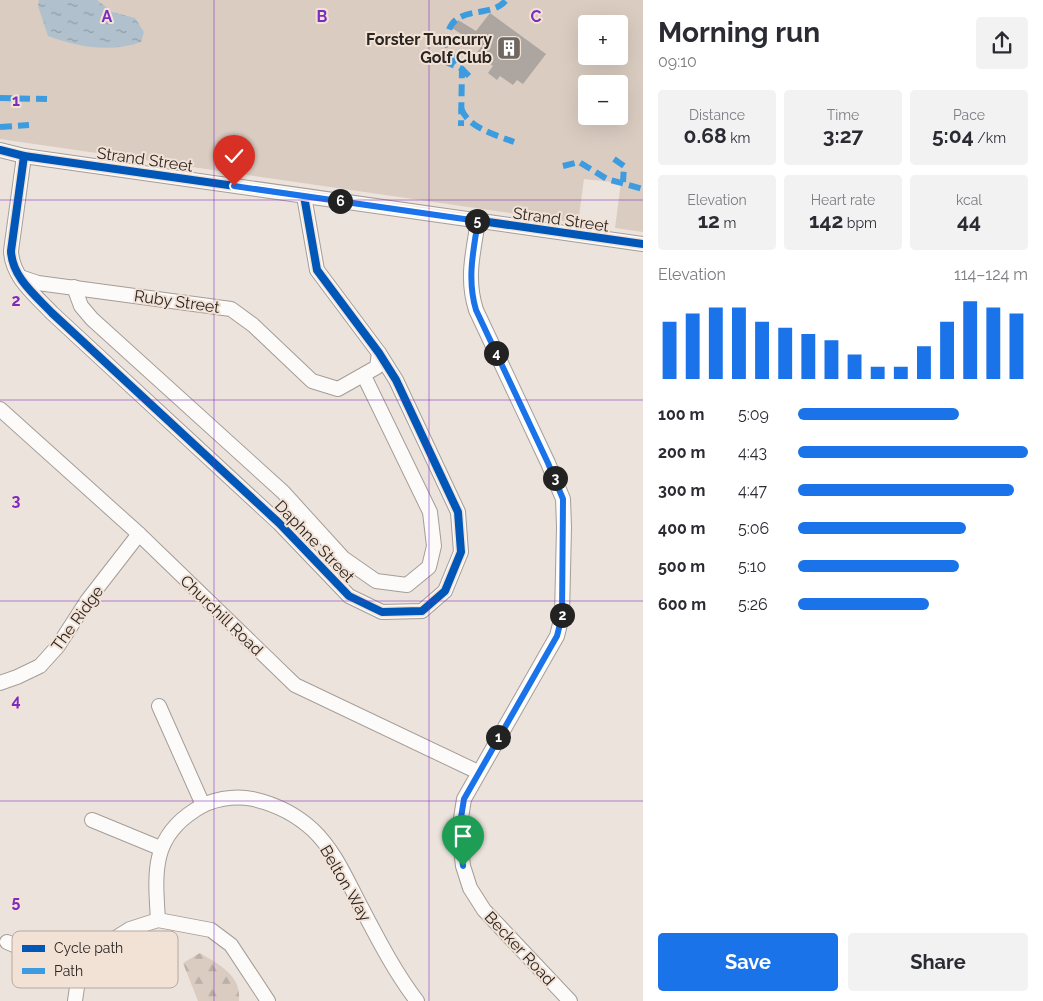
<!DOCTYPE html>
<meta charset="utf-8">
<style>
body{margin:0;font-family:Raleway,sans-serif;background:#f2f2f3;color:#2b2b33;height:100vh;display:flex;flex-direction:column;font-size:19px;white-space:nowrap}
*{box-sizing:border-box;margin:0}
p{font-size:16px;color:#7c7c81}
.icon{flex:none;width:28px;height:28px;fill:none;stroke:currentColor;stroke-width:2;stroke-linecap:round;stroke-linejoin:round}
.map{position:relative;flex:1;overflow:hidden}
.panel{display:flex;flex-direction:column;background:#fff;width:400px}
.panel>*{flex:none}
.fabs{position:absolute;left:578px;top:15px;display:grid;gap:10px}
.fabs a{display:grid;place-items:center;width:50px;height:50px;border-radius:5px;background:#fff;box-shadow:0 5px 20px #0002;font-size:25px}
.pin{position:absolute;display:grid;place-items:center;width:42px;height:42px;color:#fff;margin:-51px -21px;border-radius:50% 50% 50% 0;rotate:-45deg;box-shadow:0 0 5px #0007}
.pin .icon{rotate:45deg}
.km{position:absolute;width:25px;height:25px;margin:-12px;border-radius:50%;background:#222;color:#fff;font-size:14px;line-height:25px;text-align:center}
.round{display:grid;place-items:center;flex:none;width:52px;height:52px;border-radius:5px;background:#f2f2f3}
.head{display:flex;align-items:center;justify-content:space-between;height:85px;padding:0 15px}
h1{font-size:28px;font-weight:700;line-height:38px}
.figures{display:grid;grid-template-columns:repeat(3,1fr);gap:8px;height:85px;padding:5px 15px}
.figures div{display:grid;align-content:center;border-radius:5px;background:#f2f2f3;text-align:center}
.figures b{font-size:21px;font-weight:700}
.figures small{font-size:14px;font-weight:400}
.figures p{font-size:14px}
.chart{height:140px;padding:10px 15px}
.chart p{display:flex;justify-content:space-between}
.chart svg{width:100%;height:90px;margin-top:5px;stroke:#1a73e8;stroke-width:6}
.cta{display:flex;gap:10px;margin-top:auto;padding:10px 15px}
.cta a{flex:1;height:58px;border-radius:5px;background:#1a73e8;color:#fff;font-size:20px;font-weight:700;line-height:58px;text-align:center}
.cta a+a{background:#f2f2f3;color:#2b2b33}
ul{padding:0 15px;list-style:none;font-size:16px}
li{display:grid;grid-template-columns:80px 60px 1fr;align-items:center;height:38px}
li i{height:12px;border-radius:6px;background:#1a73e8}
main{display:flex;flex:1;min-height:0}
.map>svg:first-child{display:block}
.grass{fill:#daccc1;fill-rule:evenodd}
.forest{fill:url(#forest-firs)}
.water{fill:url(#water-ripples)}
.building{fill:#aca5a0}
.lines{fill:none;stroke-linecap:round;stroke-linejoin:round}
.minor-casing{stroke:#a49d98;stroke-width:16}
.minor{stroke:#fcfbfa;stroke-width:14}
.quiet{stroke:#3d9ce0;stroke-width:6;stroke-dasharray:12 6;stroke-linecap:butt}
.cycleway-casing{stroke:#f2e2d6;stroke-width:11}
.cycleway{stroke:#0057b8;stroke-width:8}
.route-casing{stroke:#fff;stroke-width:10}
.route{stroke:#1a73e8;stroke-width:6}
.grid{fill:none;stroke:#7b2cbf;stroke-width:1;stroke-opacity:0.55}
.labels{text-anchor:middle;stroke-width:4;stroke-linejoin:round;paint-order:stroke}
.poi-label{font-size:16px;font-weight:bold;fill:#2b2521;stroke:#f2e2d6;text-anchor:end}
.street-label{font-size:16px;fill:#2b2521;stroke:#f2e2d6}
.key{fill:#f2e2d6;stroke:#b6a9a0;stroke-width:1}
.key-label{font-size:14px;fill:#2b2521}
.grid-label{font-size:16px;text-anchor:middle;font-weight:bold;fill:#7b2cbf;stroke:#f2e2d6;stroke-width:4;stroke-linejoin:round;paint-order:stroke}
</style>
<main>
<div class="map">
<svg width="643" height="1001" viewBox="0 0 643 1001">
<defs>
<pattern id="forest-firs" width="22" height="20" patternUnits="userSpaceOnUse" patternTransform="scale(1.25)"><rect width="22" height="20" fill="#daccc1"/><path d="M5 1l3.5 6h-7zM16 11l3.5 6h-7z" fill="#bbafa6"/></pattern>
<pattern id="water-ripples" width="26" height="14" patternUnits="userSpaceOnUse" patternTransform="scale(1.25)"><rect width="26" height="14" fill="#b0c1cd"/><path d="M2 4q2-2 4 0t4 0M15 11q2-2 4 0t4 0" fill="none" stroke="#8f9da6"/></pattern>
</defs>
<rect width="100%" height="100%" fill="#ece3dc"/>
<path class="grass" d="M 0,0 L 643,0 L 643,232 L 615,228 L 621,183 L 584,179 L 578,223 L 0,139 ZM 586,24 L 619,24 L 619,56 L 586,56 ZM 586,84 L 619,84 L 619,116 L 586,116 Z"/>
<path class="forest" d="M 200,953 C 218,964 242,975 239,1001 L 198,1001 L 183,963 Z"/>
<path class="water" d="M 39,0 L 97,0 L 112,12 L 135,18 L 144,32 L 141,42 C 110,53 78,47 48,36 L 38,6 Z"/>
<polygon class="building" points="490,13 546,54 523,84 517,80 513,85 500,76 497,80 488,73 493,66 476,54 481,47 452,28 458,20 476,31"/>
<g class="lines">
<defs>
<g id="minor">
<polyline points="0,150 24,156 643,244"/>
<path d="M 24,156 L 11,251 C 12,277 35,295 52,313 L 279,523 L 349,596 L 382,612 L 422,611 L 445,591 L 461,552 L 458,512 L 396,380 L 379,353 L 317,270 L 304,196"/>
<path d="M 478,221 C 473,254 466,278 476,310 L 548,463 L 563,499 L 564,527 L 562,616 L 557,636 L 464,799 L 459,831 L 463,866 L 470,888 L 484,910 L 570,1001"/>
<polyline points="20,277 38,283 231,309 253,325 312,381 338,389 377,367 379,353"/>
<polyline points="74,287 81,306 92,319 283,492 343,558 376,581 407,585 429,567 434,546 430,512 364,376"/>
<polyline points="0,409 139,534 295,685 478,772"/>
<polyline points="0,683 17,677 40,666 58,646 87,601 139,534"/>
<polyline points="159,706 203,805"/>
<polyline points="92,820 160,848"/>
<path d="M 158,920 C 155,873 151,838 195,810 C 211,799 234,795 253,799 C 275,804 297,815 313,830 C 334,850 346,878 359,903 C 377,937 394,971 417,1001"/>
<polyline points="7,942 79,973"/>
<polyline points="75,1001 79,973 98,949 130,929 158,920 211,930 231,945 268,1001"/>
</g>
</defs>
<use href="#minor" class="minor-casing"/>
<use href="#minor" class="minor"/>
<g class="quiet">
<polyline points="425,60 444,61 462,69 461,126"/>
<path d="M 469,76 C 457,64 443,51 448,33 C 455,4 492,19 506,0"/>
<polyline points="0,98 47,99"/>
<path d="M 461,108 C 468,128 496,135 514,142"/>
<polyline points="0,127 29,125"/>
<polyline points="614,159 624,166 623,182"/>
<polyline points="563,166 579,162 607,179 643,189"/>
</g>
<defs>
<g id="cycleway">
<polyline points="0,150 24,156 643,244"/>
<path d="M 24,156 L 11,251 C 12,277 35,295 52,313 L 279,523 L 349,596 L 382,612 L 422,611 L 445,591 L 461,552 L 458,512 L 396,380 L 379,353 L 317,270 L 304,196"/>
</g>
</defs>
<use href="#cycleway" class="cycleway-casing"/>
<use href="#cycleway" class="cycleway"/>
</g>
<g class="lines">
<defs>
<path id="route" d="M 234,186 L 478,221 C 473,252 467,280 476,310 L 548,463 L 563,499 L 562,616 L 557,636 L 464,799 L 459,830 L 463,866"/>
</defs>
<use href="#route" class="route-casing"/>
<use href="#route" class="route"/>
</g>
<path class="grid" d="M 214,0 L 214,1001M 429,0 L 429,1001M 0,200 L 643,200M 0,400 L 643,400M 0,601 L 643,601M 0,801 L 643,801"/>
<defs>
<symbol id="building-square" viewBox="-11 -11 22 22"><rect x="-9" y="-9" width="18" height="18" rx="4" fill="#6f6862" stroke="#f2e2d6"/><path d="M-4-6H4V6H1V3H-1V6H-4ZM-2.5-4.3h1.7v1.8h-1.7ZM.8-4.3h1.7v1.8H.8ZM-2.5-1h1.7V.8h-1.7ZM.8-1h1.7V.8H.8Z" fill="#fff"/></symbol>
</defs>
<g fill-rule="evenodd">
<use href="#building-square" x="495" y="34" width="28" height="28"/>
</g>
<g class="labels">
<g class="poi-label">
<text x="492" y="45">Forster Tuncurry<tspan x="492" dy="18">Golf Club</tspan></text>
</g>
<g class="street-label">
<text transform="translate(145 159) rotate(8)" y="6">Strand Street</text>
<text transform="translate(561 219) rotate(8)" y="6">Strand Street</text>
<text transform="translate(177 301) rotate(8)" y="6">Ruby Street</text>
<text transform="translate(315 541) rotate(46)" y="6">Daphne Street</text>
<text transform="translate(222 615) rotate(44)" y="6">Churchill Road</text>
<text transform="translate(77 618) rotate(-54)" y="6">The Ridge</text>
<text transform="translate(346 883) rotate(60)" y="6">Belton Way</text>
<text transform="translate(520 948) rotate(47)" y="6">Becker Road</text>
</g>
</g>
<rect x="12" y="931" width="166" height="57" rx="8" class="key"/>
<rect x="22" y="945" width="23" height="7" fill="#0057b8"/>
<rect x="22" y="968" width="23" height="6" fill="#3d9ce0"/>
<g class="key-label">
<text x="54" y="953">Cycle path</text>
<text x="54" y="976">Path</text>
</g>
<g class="grid-label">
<text x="107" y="22">A</text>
<text x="322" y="22">B</text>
<text x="536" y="22">C</text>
<text x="16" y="106">1</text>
<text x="16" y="306">2</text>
<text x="16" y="506">3</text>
<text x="16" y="706">4</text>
<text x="16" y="907">5</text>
</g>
</svg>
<div class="fabs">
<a>+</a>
<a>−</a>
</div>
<div class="pin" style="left:463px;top:866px;background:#1e9e55"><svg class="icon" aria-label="arrive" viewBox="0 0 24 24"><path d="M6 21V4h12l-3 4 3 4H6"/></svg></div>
<div class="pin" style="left:234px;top:186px;background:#d93025"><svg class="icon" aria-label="check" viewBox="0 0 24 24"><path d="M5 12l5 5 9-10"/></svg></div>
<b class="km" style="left:498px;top:737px">1</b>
<b class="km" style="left:562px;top:615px">2</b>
<b class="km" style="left:555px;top:478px">3</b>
<b class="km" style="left:496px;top:353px">4</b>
<b class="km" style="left:477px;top:221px">5</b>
<b class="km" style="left:340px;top:201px">6</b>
</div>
<section class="panel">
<div class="head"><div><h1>Morning run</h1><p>09:10</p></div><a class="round"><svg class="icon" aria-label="share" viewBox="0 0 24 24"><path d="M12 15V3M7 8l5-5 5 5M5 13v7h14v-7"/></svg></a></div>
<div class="figures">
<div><p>Distance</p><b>0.68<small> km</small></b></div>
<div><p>Time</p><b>3:27</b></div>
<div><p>Pace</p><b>5:04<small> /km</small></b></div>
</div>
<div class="figures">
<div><p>Elevation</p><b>12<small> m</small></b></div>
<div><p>Heart rate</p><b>142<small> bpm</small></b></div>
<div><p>kcal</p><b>44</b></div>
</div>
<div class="chart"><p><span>Elevation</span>114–124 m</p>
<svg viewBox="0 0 160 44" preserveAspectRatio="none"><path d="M5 44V16M15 44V12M25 44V9M35 44V9M45 44V16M55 44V19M65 44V22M75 44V25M85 44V32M95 44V38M105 44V38M115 44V28M125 44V16M135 44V6M145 44V9M155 44V12"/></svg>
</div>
<ul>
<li><b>100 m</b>5:09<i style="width:70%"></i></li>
<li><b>200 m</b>4:43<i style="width:100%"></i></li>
<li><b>300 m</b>4:47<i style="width:94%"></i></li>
<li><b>400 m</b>5:06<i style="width:73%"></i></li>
<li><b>500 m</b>5:10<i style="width:70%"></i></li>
<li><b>600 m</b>5:26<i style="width:57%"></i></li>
</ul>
<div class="cta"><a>Save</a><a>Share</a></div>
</section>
</main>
